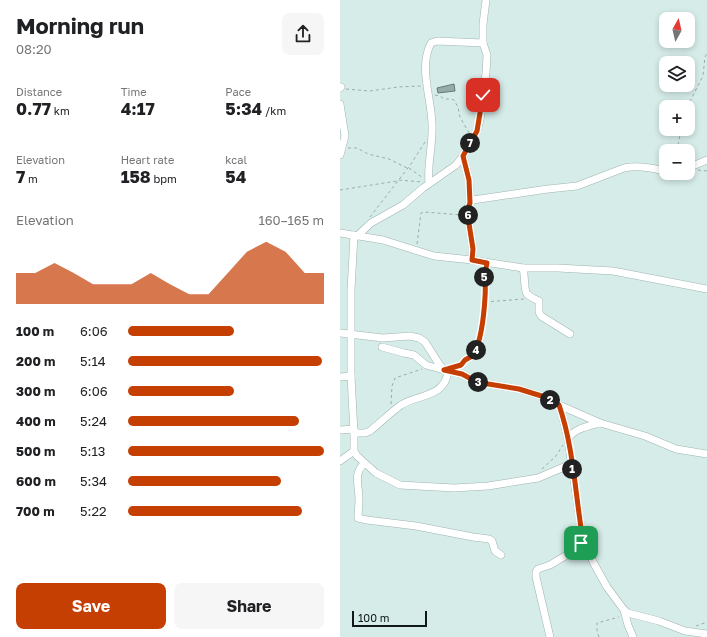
<!DOCTYPE html>
<meta charset="utf-8">
<style>
body{margin:0;font-family:"Golos Text",sans-serif;background:#f6f6f6;color:#202124;height:100vh;display:flex;flex-direction:column;font-size:15px;white-space:nowrap}
*{box-sizing:border-box;margin:0}
p{font-size:13px;color:#757577}
.icon{flex:none;width:22px;height:22px;fill:none;stroke:currentColor;stroke-width:2;stroke-linecap:round;stroke-linejoin:round}
.map{position:relative;flex:1;overflow:hidden}
.sheet{display:flex;flex-direction:column;background:#fff;width:340px}
.sheet>*{flex:none}
.needle{width:26px;rotate:8deg}
.tools{position:absolute;left:319px;top:12px;display:grid;gap:8px}
.tools a{display:grid;place-items:center;width:36px;height:36px;border-radius:8px;background:#fff;box-shadow:0 2px 6px #0003;font-size:20px}
.scale{position:absolute;left:12px;bottom:10px;width:75px;box-sizing:border-box;padding-left:4px;border:2px solid #111918;border-top:0;font-size:11px;line-height:14px;white-space:nowrap;color:#111918;-webkit-text-stroke:3px #d6ece9;paint-order:stroke}
.pin{position:absolute;display:grid;place-items:center;width:34px;height:34px;color:#fff;margin:-17px;border-radius:8px;box-shadow:0 2px 6px #0006}
.km{position:absolute;width:20px;height:20px;margin:-10px;border-radius:50%;background:#222;color:#fff;font-size:11px;line-height:20px;text-align:center}
.round{display:grid;place-items:center;flex:none;width:42px;height:42px;border-radius:8px;background:#f6f6f6}
.headline{display:flex;align-items:center;justify-content:space-between;height:68px;padding:0 16px}
h1{font-size:22px;font-weight:700;line-height:30px}
.metrics{display:grid;grid-template-columns:repeat(3,1fr);gap:6px;height:68px;padding:4px 16px}
.metrics div{display:grid;align-content:center}
.metrics b{font-size:17px;font-weight:700}
.metrics small{font-size:11px;font-weight:400}
.metrics p{font-size:11px}
.chart{height:112px;padding:8px 16px}
.chart p{display:flex;justify-content:space-between}
.chart svg{width:100%;height:72px;margin-top:4px;fill:#c53e02;opacity:.7}
.action{display:flex;gap:8px;margin-top:auto;padding:8px 16px}
.action a{flex:1;height:46px;border-radius:8px;background:#c53e02;color:#fff;font-size:16px;font-weight:700;line-height:46px;text-align:center}
.action a+a{background:#f6f6f6;color:#202124}
ul{padding:0 16px;list-style:none;font-size:13px}
li{display:grid;grid-template-columns:64px 48px 1fr;align-items:center;height:30px}
li i{height:10px;border-radius:5px;background:#c53e02}
main{display:flex;flex:1;min-height:0}
.map>svg:first-child{display:block}
.building{fill:#97aca9;stroke:#657977}
.lines{fill:none;stroke-linecap:round;stroke-linejoin:round}
.minor-casing{stroke:#9fb4b1;stroke-width:8}
.path{stroke:#9aacaa;stroke-width:1;stroke-dasharray:3 3;stroke-linecap:butt}
.minor{stroke:#fff;stroke-width:7}
.route-casing{stroke:#fff;stroke-width:8}
.route{stroke:#c53e02;stroke-width:5}
</style>
<main>
<section class="sheet">
<div class="headline"><div><h1>Morning run</h1><p>08:20</p></div><a class="round"><svg class="icon" aria-label="share" viewBox="0 0 24 24"><path d="M12 15V3M7 8l5-5 5 5M5 13v7h14v-7"/></svg></a></div>
<div class="metrics">
<div><p>Distance</p><b>0.77<small> km</small></b></div>
<div><p>Time</p><b>4:17</b></div>
<div><p>Pace</p><b>5:34<small> /km</small></b></div>
</div>
<div class="metrics">
<div><p>Elevation</p><b>7<small> m</small></b></div>
<div><p>Heart rate</p><b>158<small> bpm</small></b></div>
<div><p>kcal</p><b>54</b></div>
</div>
<div class="chart"><p><span>Elevation</span>160–165 m</p>
<svg viewBox="0 0 160 44" preserveAspectRatio="none"><path d="M0 44V25L10 25L20 19L30 25L40 32L50 32L60 32L70 25L80 32L90 38L100 38L110 25L120 12L130 6L140 12L150 25L160 25V44z"/></svg>
</div>
<ul>
<li><b>100 m</b>6:06<i style="width:54%"></i></li>
<li><b>200 m</b>5:14<i style="width:99%"></i></li>
<li><b>300 m</b>6:06<i style="width:54%"></i></li>
<li><b>400 m</b>5:24<i style="width:87%"></i></li>
<li><b>500 m</b>5:13<i style="width:100%"></i></li>
<li><b>600 m</b>5:34<i style="width:78%"></i></li>
<li><b>700 m</b>5:22<i style="width:89%"></i></li>
</ul>
<div class="action"><a>Save</a><a>Share</a></div>
</section>
<div class="map">
<svg width="367" height="637" viewBox="0 0 367 637">
<rect width="100%" height="100%" fill="#d6ece9"/>
<polygon class="building" points="114,84 115,91 98,93 97,88"/>
<g class="lines">
<defs>
<g id="minor">
<polyline points="0,88 1,87"/>
<polyline points="0,104 5,136 0,155"/>
<polyline points="123,156 129,180 130,203"/>
<polyline points="348,168 367,160"/>
<path d="M 89,183 C 87,164 93,145 92,125 C 92,99 78,68 91,43 L 97,41 L 143,43 L 143,24 L 146,0"/>
<polyline points="0,233 43,240 94,256 132,260 183,268 218,268 273,271 367,289"/>
<polyline points="14,235 11,290 11,376 14,433 14,451 17,456 36,473 60,485 114,488 148,486 198,478 231,464"/>
<polyline points="17,236 31,223 63,205 83,188 116,165 123,156 137,131 140,120 146,73 147,55 143,43"/>
<path d="M 132,260 L 133,249 L 127,211 L 129,204 L 133,200 L 208,189 L 237,186 L 284,168 C 299,165 312,168 326,171"/>
<path d="M 183,268 C 185,275 184,291 187,294 C 190,297 195,299 199,301 L 199,312 L 201,316 L 230,334"/>
<polyline points="0,333 43,338 70,336 79,338 85,342 99,364 104,370 122,374 133,380 142,383 179,389 205,397 219,405 260,423 305,436 336,449 367,454"/>
<polyline points="42,347 64,353 74,355 86,365 104,370"/>
<polyline points="0,377 11,376"/>
<polyline points="219,405 223,418 228,439 242,534 253,562 267,587 284,610 288,613 319,621 345,631 367,634"/>
<polyline points="0,430 14,429"/>
<path d="M 14,433 L 25,433 L 30,431 C 40,423 50,413 61,405 C 78,394 105,398 108,371"/>
<path d="M 228,439 C 234,428 249,426 260,423"/>
<polyline points="0,461 14,451"/>
<path d="M 24,464 C 13,473 19,486 19,499 C 19,506 18,512 18,518 L 27,520 L 76,526 L 133,537 L 149,539 L 152,541 L 155,551 L 161,555"/>
<polyline points="284,610 288,625 293,637"/>
<polyline points="210,637 196,577 196,572 198,569 210,565 235,550 241,543 242,534"/>
</g>
</defs>
<use href="#minor" class="minor-casing"/>
<g class="path">
<polyline points="6,89 30,91 58,87 81,86"/>
<polyline points="95,95 100,96 104,99 111,99 114,100 118,107 120,117 129,133"/>
<polyline points="347,107 363,76 365,57 367,53"/>
<polyline points="8,148 17,148 28,154 49,159 67,168"/>
<polyline points="337,151 341,129"/>
<polyline points="69,168 83,178"/>
<polyline points="358,170 367,171"/>
<polyline points="59,180 82,182"/>
<polyline points="0,190 57,181"/>
<polyline points="30,217 71,164 85,142"/>
<polyline points="77,244 81,213 84,212 122,215"/>
<polyline points="145,302 184,299"/>
<path d="M 115,366 L 121,365 C 125,360 131,358 135,353 L 144,321 L 145,269"/>
<polyline points="51,404 52,386 55,378 82,369"/>
<polyline points="202,469 216,456 223,445"/>
<polyline points="356,626 367,622"/>
<polyline points="259,637 257,631 257,623 279,617"/>
</g>
<use href="#minor" class="minor"/>
</g>
<g class="lines">
<defs>
<path id="route" d="M 143,95 L 137,131 L 123,156 L 129,180 L 130,203 L 127,211 L 133,249 L 132,260 L 147,263 C 144,275 146,285 145,297 C 144,316 142,337 134,355 L 125,360 L 121,365 L 104,370 L 122,374 L 133,380 L 142,383 L 179,389 L 195,394 L 205,397 L 219,405 C 233,445 235,491 242,534 L 241,543"/>
</defs>
<use href="#route" class="route-casing"/>
<use href="#route" class="route"/>
</g>
</svg>
<div class="tools">
<a><svg class="needle" viewBox="-14 -14 28 28"><path d="M0-13l5 13h-10z" fill="#e53935"/><path d="M0 13l5-13h-10z" fill="#757577"/></svg></a>
<a><svg class="icon" aria-label="layers" viewBox="0 0 24 24"><path d="M12 4l9 5-9 5-9-5zM3 14l9 5 9-5"/></svg></a>
<a>+</a>
<a>−</a>
</div>
<div class="scale">100 m</div>
<div class="pin" style="left:241px;top:543px;background:#1e9e55"><svg class="icon" aria-label="arrive" viewBox="0 0 24 24"><path d="M6 21V4h12l-3 4 3 4H6"/></svg></div>
<div class="pin" style="left:143px;top:95px;background:#d93025"><svg class="icon" aria-label="check" viewBox="0 0 24 24"><path d="M5 12l5 5 9-10"/></svg></div>
<b class="km" style="left:232px;top:469px">1</b>
<b class="km" style="left:210px;top:400px">2</b>
<b class="km" style="left:138px;top:382px">3</b>
<b class="km" style="left:136px;top:350px">4</b>
<b class="km" style="left:144px;top:277px">5</b>
<b class="km" style="left:128px;top:215px">6</b>
<b class="km" style="left:130px;top:143px">7</b>
</div>
</main>
